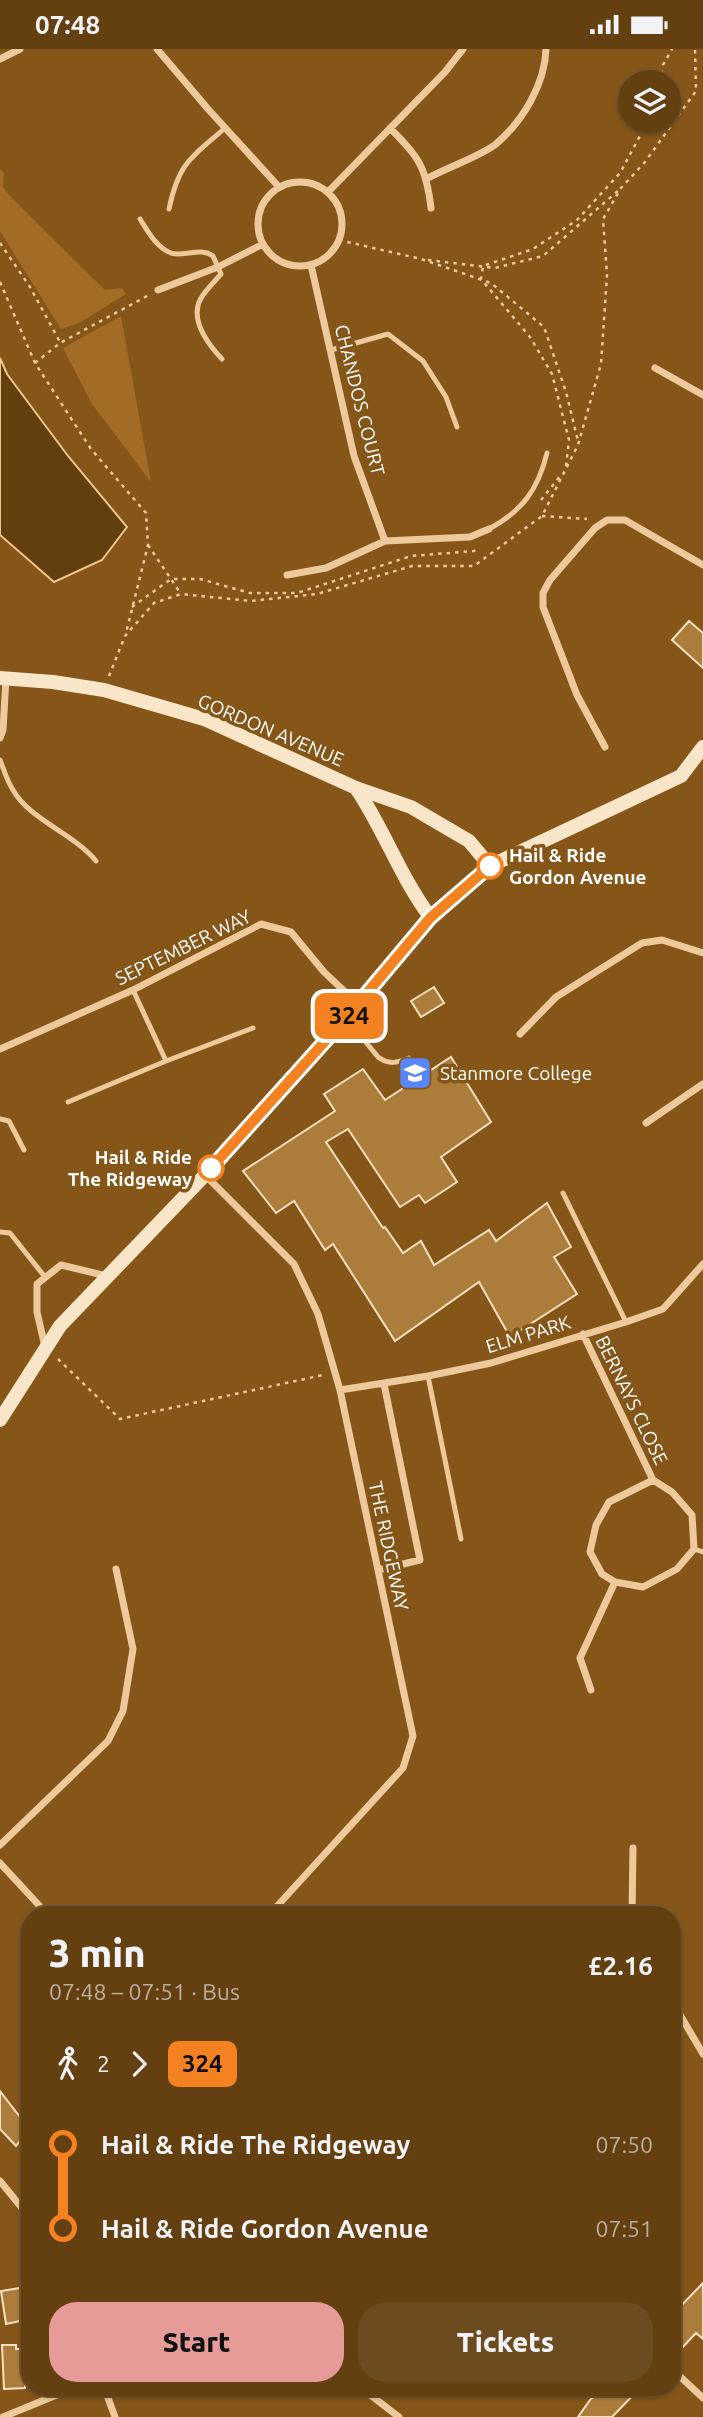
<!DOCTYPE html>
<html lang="en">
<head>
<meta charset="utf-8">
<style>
	body { margin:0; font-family:Ubuntu,sans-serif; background:#6c4b1f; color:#f1f3f6; height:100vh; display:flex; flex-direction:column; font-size:26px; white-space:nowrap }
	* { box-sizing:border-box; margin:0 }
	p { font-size:23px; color:#bbaf9f }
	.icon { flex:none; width:38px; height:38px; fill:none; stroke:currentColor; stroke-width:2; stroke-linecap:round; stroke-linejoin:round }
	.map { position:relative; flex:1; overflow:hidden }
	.panel { position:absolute; left:21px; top:1857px; width:660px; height:490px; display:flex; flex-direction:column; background:#644011; border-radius:28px; box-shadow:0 2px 5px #0004,0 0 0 2px #785931 }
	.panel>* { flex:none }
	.badge { padding:0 14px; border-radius:10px; font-size:24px; line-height:46px }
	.buttons { position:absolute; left:618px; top:21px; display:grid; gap:14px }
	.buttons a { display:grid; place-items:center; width:63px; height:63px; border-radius:50%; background:#644011; box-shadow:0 2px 5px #0004,0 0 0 2px #785931; font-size:35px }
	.map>.badge { position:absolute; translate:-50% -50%; box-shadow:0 0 0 4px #fff }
	.legs { display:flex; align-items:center; gap:10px; height:77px; padding:0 28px; font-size:23px }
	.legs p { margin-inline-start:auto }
	.overview { display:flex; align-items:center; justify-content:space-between; height:119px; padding:0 28px }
	h1 { font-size:38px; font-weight:800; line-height:52px }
	.button { display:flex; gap:14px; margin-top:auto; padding:14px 28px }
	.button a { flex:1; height:80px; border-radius:28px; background:#e69b98; color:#111; font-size:28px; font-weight:800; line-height:80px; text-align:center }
	.button a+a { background:#6c4b1f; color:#f1f3f6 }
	ul { padding:0 28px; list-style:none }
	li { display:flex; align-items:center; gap:24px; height:84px; font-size:26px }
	li i { display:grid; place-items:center; width:10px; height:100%; margin:0 9px; background:currentColor }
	li i::after { content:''; width:18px; height:18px; margin:-9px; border:5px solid; border-radius:50%; background:#644011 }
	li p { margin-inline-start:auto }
	li:first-child i { background:linear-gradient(#0000 50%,currentColor 0) }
	li:last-child i { background:linear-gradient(currentColor 50%,#0000 0) }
	.status { display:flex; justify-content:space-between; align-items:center; height:49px; padding:0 35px; background:#644011; direction:ltr }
	.status svg { height:19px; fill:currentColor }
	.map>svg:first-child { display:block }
</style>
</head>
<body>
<div class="status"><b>07:48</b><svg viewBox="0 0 49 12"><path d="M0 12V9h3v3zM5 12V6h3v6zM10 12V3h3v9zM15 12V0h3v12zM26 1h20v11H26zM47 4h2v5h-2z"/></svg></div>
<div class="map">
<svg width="703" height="2368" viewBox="0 0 703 2368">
	<rect width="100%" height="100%" fill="#855617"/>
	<path fill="#a26c26" d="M0,120l4,4 -1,14 7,9 95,94 17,-2 4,6 -47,29 -18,6 -61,-98z
		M121,267l30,166 -59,-78 -29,-56z"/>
	<path fill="#623f0f" stroke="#f0c48e" stroke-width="2" d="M0,309l7,16 61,82 59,71 -25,33 -48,22 -54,-47z"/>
	<path fill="#ac7c3b" stroke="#fae1c1" stroke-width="2" d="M689,572l14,12v35l-31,-28z
		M434,938l10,16 -23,14 -10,-16z
		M451,1008l40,65 -50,35 16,25 -32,21 -6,-8 -19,12 -52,-78 -22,13 57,86 2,-1 18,26 18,-12 13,24 55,-35 7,11 51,-38 24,44 -17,10 23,37 -67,43 -31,-55 -84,59 -62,-97 -8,6 -31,-49 -18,12 -33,-42 92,-60 -11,-17 39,-25 22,31z
		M0,2042l20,26 3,-3 7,8v29l-10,-10 -4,5 -16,-17z
		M703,2234v56l-7,-6 -16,17 -8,-8v-20l5,-6 -3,-3z
		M20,2239l2,11 3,-1 3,16 -8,1v6l-14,3 -5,-33z
		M2,2296h14v4h9v7h5v16h-5v16l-21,1z
		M604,2338h37l-29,30h-34l12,-17z"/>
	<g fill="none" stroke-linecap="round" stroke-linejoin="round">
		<path stroke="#edc99c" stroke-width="2.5" stroke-dasharray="3.5 5" stroke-linecap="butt" d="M660,33l3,-17 9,-16
			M339,191l82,19 70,24 53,44 22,65 12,49
			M0,194l30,44 30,55
			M428,211l67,8 48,-12 76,-66
			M0,233l35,81 56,86 55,64 2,32 -22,88
			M35,314l25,-20 89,-48
			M566,417l3,-26 -17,-66 -22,-37 -49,-58 2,-13 50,-17 44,-29 43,-47 28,-52
			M541,451l20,-25
			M542,467l45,3
			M148,496l33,49
			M132,558l39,-28h29l50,14h47l114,-37 63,-5 4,-3
			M109,627l16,-40 29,-33 27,-9 70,7 66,-7 95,-28h62l68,-50 36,-71 23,-81 6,-89 -4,-56 18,-31 24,-26 51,-71 -1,-42
			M58,1310l62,60 203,-44"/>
		<path stroke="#edc99c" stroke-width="5" d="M169,160c10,-47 22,-51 56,-81
			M140,170c7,11 14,24 25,31 15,11 33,-5 48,6l8,18c-6,7 -13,14 -18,21 -16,22 4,48 19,64
			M331,301l57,-16 35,27 23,36 11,30
			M489,480c33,-18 49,-39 58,-76
			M0,711c4,10 7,21 13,30 16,29 61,44 83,71
			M346,969l32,39c11,8 19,6 31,1
			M166,1012l87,-33
			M68,1053l98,-41 -33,-71
			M0,1070l9,2 15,29
			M563,1144l63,129
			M0,1183l10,1 35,44
			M428,1327l33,163
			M694,1500l9,3"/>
		<path stroke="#edc99c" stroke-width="7" d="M157,0l51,60 71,78
			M0,10l20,-10
			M390,79c29,30 36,38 41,80
			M428,129c18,-10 53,-22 68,-34 27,-23 49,-60 50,-95
			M258 175a42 42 0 1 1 84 0a42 42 0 1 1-84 0Z
			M328,143l117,-120 18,-23
			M311,216l43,191 31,85 85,-4 19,-8
			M158,241l60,-23 45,-23
			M655,319l48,27
			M287,526l39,-7 59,-27
			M0,689l3,-8 3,-52
			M605,698l-28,-52 -34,-88v-14l7,-13 45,-52 12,-8h18l78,45
			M520,985l36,-37 86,-54 20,-3 41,13
			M0,1000l133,-59 128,-66 30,8 33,40 34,32
			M646,1074l57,-39
			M205,1126l89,89 24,50 22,76 73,346 -10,32 -134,147
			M583,1285l70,146
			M45,1298l-8,-35v-28l24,-19 46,11
			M340,1341l88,-14 63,-13 135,-41 37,-13 40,-45
			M653,1431l19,12 20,23 2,34 -17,20 -34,18 -28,-5 -13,-8 -12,-22 6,-27 13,-23z
			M378,1521l42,-10 -36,-176
			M591,1641l-11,-32 35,-76
			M0,1796l108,-104 15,-30 10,-62 -17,-80
			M0,1814l48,52
			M632,1866l1,-67
			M672,1952l31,53
			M0,2132l30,37
			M672,2320l31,29
			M104,2338l11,30
			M360,2338l39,30
			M3,2368l73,-30"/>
		<path stroke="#f9e5c8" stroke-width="14" d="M0,629l53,4 51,8 100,29 152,69 55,19 58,34 21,25
			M356,739c28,41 44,89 75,130
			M0,1371l60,-94 145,-151 141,-157 85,-100 59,-52 191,-90 22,-29"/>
	</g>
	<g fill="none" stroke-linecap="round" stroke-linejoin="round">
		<defs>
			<path id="line-1" d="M211,1119l135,-150 84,-100 60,-52"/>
		</defs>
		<use href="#line-1" stroke="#fff" stroke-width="16"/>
		<use href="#line-1" stroke="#f58220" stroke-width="10"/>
	</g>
	<defs>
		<symbol id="university-square" viewBox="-11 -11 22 22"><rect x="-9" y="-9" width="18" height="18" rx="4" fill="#5886ff" stroke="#855617"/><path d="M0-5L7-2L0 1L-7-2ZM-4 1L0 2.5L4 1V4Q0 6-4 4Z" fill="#fff"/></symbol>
	</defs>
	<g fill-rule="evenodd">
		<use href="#university-square" x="396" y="1005" width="38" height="38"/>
	</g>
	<g fill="#fff" stroke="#f58220" stroke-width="3.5">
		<circle cx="490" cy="817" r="12"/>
		<circle cx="211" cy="1119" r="12"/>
	</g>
	<g text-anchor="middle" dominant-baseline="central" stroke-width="7" stroke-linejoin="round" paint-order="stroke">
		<g font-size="19" fill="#fff" stroke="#855617">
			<text transform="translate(360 351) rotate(76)">CHANDOS COURT</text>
			<text transform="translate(271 681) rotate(23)">GORDON AVENUE</text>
			<text transform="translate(183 898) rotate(-26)">SEPTEMBER WAY</text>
			<text transform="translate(528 1285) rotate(-17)">ELM PARK</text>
			<text transform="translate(632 1351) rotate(64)">BERNAYS CLOSE</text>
			<text transform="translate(389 1497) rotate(78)">THE RIDGEWAY</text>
		</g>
		<g font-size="19" font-weight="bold" fill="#fff" stroke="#855617" text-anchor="start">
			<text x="509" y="806">Hail &amp; Ride<tspan x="509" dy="22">Gordon Avenue</tspan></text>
			<text x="192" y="1108" text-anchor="end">Hail &amp; Ride<tspan x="192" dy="22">The Ridgeway</tspan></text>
		</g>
		<g font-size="19" fill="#fff" stroke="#855617" text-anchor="start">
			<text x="440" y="1024">Stanmore College</text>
		</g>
	</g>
</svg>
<div class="buttons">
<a><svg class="icon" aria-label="layers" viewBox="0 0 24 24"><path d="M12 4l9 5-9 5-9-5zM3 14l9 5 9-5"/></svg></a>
</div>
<b class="badge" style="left:349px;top:967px;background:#f58220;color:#111">324</b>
<section class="panel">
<div class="overview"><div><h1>3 min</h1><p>07:48 – 07:51 · Bus</p></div><b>£2.16</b></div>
<div class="legs"><svg class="icon" aria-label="walk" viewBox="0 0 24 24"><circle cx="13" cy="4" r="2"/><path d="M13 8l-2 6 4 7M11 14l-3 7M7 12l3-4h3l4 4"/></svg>2<svg class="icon" aria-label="forward" viewBox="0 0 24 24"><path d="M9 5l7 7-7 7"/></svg><b class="badge" style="background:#f58220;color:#111">324</b></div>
<ul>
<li><i style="color:#f58220"></i><b>Hail &amp; Ride The Ridgeway</b><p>07:50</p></li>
<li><i style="color:#f58220"></i><b>Hail &amp; Ride Gordon Avenue</b><p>07:51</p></li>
</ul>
<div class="button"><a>Start</a><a>Tickets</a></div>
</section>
</div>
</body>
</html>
